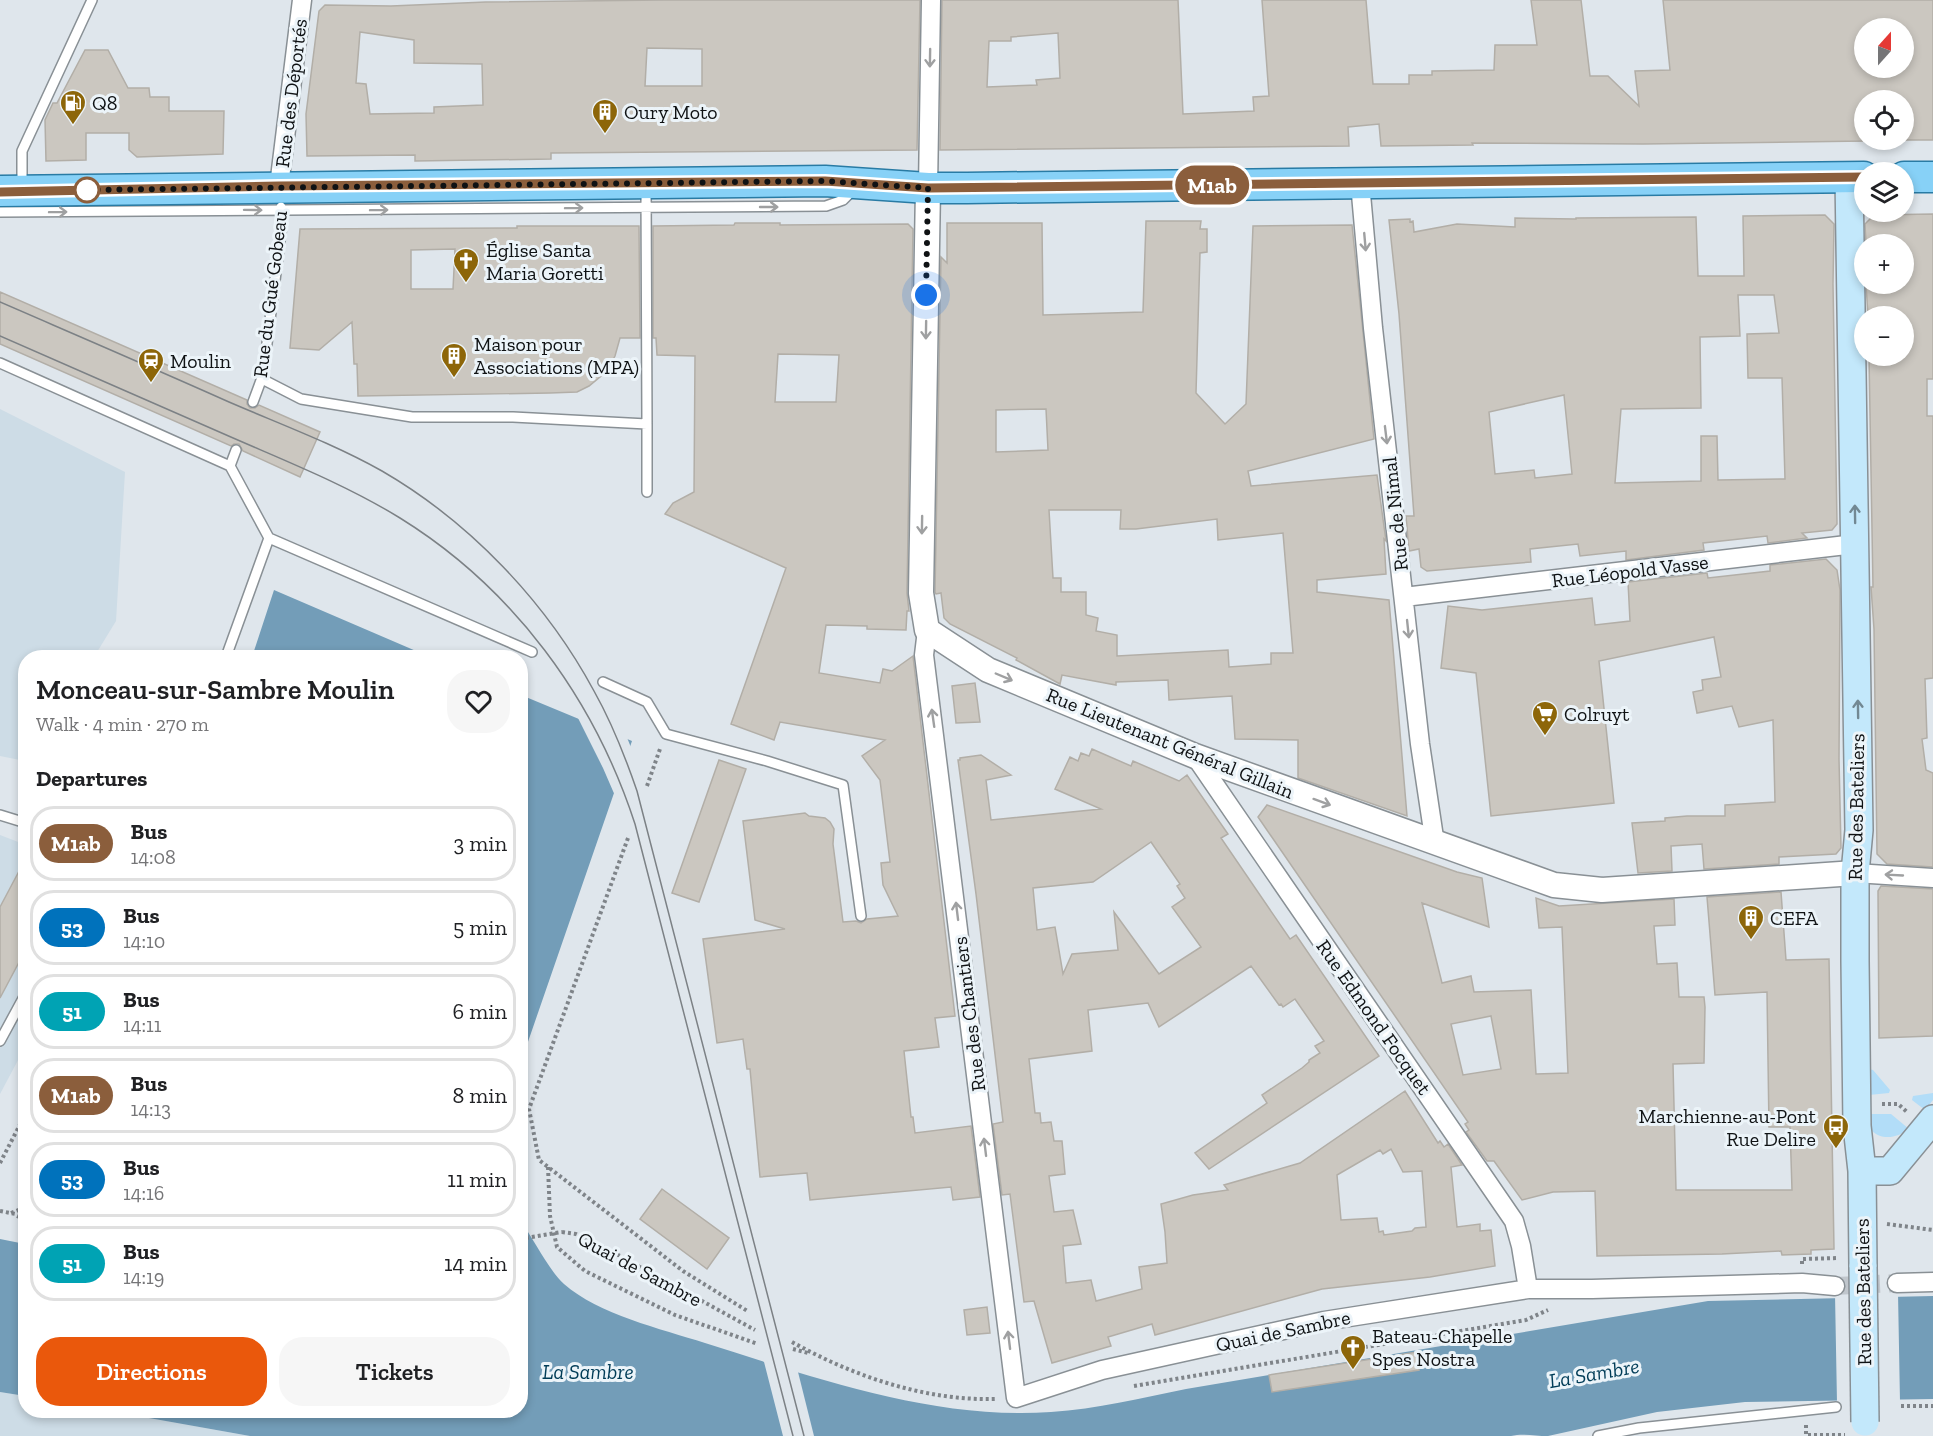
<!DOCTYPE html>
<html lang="en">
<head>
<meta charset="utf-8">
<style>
	body { margin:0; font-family:"Zilla Slab",serif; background:#f6f6f6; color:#202124; height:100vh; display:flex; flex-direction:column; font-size:22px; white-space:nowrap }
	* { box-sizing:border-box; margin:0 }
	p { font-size:20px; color:#757577 }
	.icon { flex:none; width:33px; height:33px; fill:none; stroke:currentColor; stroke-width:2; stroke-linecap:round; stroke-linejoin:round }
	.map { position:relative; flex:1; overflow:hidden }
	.side { position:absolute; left:18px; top:650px; width:510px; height:768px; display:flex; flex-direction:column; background:#fff; border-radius:24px; box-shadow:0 3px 9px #0003 }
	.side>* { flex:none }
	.badge { padding:0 12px; border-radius:20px; font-size:21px; line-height:39px }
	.needle { width:39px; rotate:21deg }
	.controls { position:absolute; left:1854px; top:18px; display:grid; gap:12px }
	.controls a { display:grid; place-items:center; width:60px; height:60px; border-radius:50%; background:#fff; box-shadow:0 3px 9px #0003; font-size:30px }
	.you { position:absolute; width:30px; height:30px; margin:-15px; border:4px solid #fff; border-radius:50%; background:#1a73e8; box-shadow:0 0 0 9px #1a73e833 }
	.map>.badge { position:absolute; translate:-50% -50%; box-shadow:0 0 0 3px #fff }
	h2 { padding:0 18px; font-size:22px; line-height:54px }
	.round { display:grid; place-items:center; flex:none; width:63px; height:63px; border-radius:24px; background:#f6f6f6 }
	.headline { display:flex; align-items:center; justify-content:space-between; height:102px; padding:0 18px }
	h1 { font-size:28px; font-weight:600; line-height:45px }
	.cta { display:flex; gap:12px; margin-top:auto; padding:12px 18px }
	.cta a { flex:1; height:69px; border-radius:24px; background:#ea580c; color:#fff; font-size:24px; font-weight:600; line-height:69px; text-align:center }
	.cta a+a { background:#f6f6f6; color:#202124 }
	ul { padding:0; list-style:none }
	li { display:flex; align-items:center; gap:18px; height:75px; margin:0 12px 9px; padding:0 6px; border:3px solid #e0e0e0; border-radius:24px }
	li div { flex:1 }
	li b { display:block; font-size:22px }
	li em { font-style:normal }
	li .badge { min-width:66px; font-weight:700; text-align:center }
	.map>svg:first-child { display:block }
</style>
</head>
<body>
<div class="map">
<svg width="1933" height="1436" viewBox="0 0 1933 1436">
	<rect width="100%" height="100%" fill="#dfe6ec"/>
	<path fill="#cddce6" d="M0,409l125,63 -9,149 -22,36h-68l-1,104 -25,-5z
		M0,835l26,10 -1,202 -25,47z
		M0,1392l25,4 1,14h78l146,26h-250z"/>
	<path fill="#b2ddf8" d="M1869,1069l4,1 17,20 -1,3 -20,2z
		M1933,1093v7l-8,10 -13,-10 1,-4z
		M1869,1114h22l18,15c-12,9 -27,12 -38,1z"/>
	<path fill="#739db8" d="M274,590l156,67h-178z
		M521,695l111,46 -111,321z
		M521,1216l2,8c10,15 28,49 41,60 34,30 97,45 141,59 111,35 228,77 346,69 46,-3 90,-14 135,-23l522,-88 225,-5v103l-188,3 -88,10 -109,24c-13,0 -25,-3 -37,0h-1261l-146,-26h416z
		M0,1239l25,5v152l-25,-4z"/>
	<path fill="#dfe6ec" d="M576,714l50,21 6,15 -16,48 -13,-30z
		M1898,1293l2,109 -63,1 -2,-109z
		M763,1358l34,10 17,68h-31z"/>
	<path fill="#cbc7c0" stroke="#b2aea7" stroke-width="1.5" fill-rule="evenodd" d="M664,0h256l-3,150 -366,3v6l-136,2v-6l-108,1 -1,-42 13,-103 6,-6 66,1 95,-4zM360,32l54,8v23l68,1 1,41 -49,2v6l-64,1 -4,-30 -10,-1zM647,48l55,1v37h-57z
		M942,0h236l5,114 71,-3 -1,-14 16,-1 -7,-96h104l7,84h36v-9h23v-4l62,-1 1,-25h42l-6,-45h50l9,76h18l31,30 -4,-35 35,-1 -7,-70h270v140h-29v-40h-40v41l-221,3 -171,-1 1,2 -92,1 -2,-22 -31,3 1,19 -409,4zM1864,28h40v40h-40zM1058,33l2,45 -24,2 1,5 -50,2 2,-46h22v-4z
		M85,50h23l20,38h21l1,9h19v14h55l-1,43 -86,3 -8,-7v-17h-43v27l-40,1 -1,-41 8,-17h4z
		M1933,214v165h-6v37h6v262l-8,1 2,59 -5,1 4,31 7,3v94l-46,-3 -10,-10 -3,-225 -3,-42h2l-4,-231h35v-40h-36l-2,-32h38v-40h-38l-1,-20 9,-9z
		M1825,215l9,9 -1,60 4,240 -5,6 -30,3 5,5 -39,5 -1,-7 -64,7 1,7 -78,10v-9l-46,5 -2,-12 -48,5 1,13 -104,9 -6,-4 -2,-18 -10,2 -3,-35h8l-15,-202 -10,-94 21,-1v3l3,-1 1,11 43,-8 58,3v-9l61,1v-1l120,-1 2,59h46l-1,-60zM1738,295h36l5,38 -32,1 1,44h34l3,101 -67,1 -1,-44h-16v45l-86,2 6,-74 80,-1 -1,-71 40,-1zM1564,395l8,79 -37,4 -1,-8 -39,4 -6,-62z
		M1146,221h55l-1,8h7v23l-7,1 -4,140 29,31 21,-20 7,-178 99,-1 22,214 -126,32 3,15 126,-11 9,66 -2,-2 2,35 -69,6v12l72,8 18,216 -109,-38v-38l-63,-1 -3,-43 -63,4 -1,-20 -52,2v3l-54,-10 -2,9 -44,-24 1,-2 -67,-34 -6,-6 -3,-25 -5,1 -1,-2 6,-335 6,6v-40h95l1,92 100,-3zM1046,409l2,41 -52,2v-42zM1049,510h72l-1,19h16l81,-10 1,21 65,-7 10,120h-22v11l-42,3 -1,-17 -111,6v-21l-21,-4 2,-13 -12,-3v-23h-25v-14h-8z
		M735,223h45v2l128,-1 5,5 -6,364 2,18h-2l-1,19 -39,-1v-3l-41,-1 -7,48 61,10 3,-14 9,2 21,-15 42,360 -20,2 4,29 -35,4 7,66h2l2,16 56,-7 9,71 -27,3 -2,-13 -141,13 -3,-27 -47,4 -10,-108h-3l-4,-30 -26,4 -14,-104 82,-10 -30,-9 -12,-99 62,-8 4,3 16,2 5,4 4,7 -1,15 10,78 13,-1 5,2 6,-4 31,-3 -15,-31 -2,-22 9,-1 -10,-82 -18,-24 23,-16 -105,-18 -6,18 -43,-16 55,-156 -121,-54 8,-11 21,-11 1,-136 -38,-1 -1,-17h-3v-112l81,-1zM778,354l61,1 -3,47h-61z
		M517,226h122l1,112h-20l-5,18 -9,16 -17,14 -12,6 -27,1 -192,3 -1,-32h-3l-2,-42 -33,28 -29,-2 10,-119 217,-1zM455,249l-2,40h-42v-39z
		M0,292l247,108v4l3,4h5l4,-3 61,27 -20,45 -57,-26 -4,-7h-5l-3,2 -231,-102z
		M1826,559l11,11 3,20 -1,169 2,89 -5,6 -57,3v7l-75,5 -2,-25 -31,2 1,25 -34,2 -6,-50 33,-2v-3l22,-2h38v-11l50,-3 -2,-82 -34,7 -7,-21 -35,7 -4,-21 10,-2 -1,-10 19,-3 -7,-40 -115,24 15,142 -123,13 -15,-143 -35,-5 7,-62 34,4 110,-12 3,27 35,-4 -2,-39 79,-9 1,5 62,-7v-6z
		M975,683l5,39 -24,1 -4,-37z
		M1092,749l39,17 2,-5 46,20 8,-6 41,59 -7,4 69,101 6,-4 83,121 -170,113 -14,-16 72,-50 -5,-8 40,-27 7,-6v-2l11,-7 -5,-7 9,-5 -29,-42 -12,8 -2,-3 -2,1 -28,-39 -92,61 -11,-24 -60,7 4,41 -63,8 6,54h5l1,10 10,-1 3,19h8l3,33 -16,2 5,36 19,-2 8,34 -18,2 3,37 25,-3 5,21 46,-12 -3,-22 28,-4 -2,-31 -4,-28 32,-9 35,-5 -4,-5 76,-22 105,-72 33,52 2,-2 4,6 4,-3 14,21 -11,2 6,60 23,-3v7l11,-1 4,36 -65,11 -108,12 -167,46 -3,-11 -44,13 3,9 -59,17 -18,-62 -10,1 -14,-108 -8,1 -9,-71 10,-2 -27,-228 -18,-134h2v-2l21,-3 30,20 -25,5 5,40 110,-11 -46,-20 15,-32 8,4 3,-8 8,3zM1151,842l29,42 -3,2 8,12 -13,9 29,40 -42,27 -45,-62 4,38 -46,4 -9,20 -8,-47 -18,3 -4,-42 60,-6zM1391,1149l12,23 19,-1 4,56 -11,1 -3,3 -28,4 -1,-4 -4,1 -2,-14 -36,2 -4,-45 43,-25 3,4z
		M719,760l27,9 -47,133 -27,-9z
		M1267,805l190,67 25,6 7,49 -67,-24 20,80 29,-7 3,16 57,-2 5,84 32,-1 -6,-146 -23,1 -3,-30 23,8 115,-7 1,26 -21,1 3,38 20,-1 2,34h25l1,10 -1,56 -31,1 3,126h116l-2,-63h-21l-2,-135 -52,3 -8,-98 74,-5 5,68 43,-1 5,290 -23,1v4l-29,1 -1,-4 -59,3 -125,2 -2,-65 -42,1 -31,8 -28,-39h-7l-21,-29 3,-2 -4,-6 3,-2 -210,-305zM1491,1016l10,53 -38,6 -12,-51z
		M26,858v91l-26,49v-91z
		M1881,886l52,3v147l-54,2 -1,-147z
		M662,1189l67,49 -22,31 -67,-50z
		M987,1307l3,26 -23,2 -3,-25z
		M1417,1352l2,18 -147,22 -3,-17z"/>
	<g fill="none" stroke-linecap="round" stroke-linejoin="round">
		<path stroke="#c0c6cc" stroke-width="18" stroke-dasharray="18 9" stroke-linecap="butt" d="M1835,1286l62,-3"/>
		<defs>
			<path id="service" d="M646,187l1,237
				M22,188v-37l70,-151
				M0,212l826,-6 17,-6 10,-10
				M0,363l230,103
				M262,379l39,20 111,18h101l134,7v68
				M253,402l10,-27 19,-150 -1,-18
				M269,538l263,114
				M226,657l43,-119 -39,-72 6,-16
				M603,682l44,20 19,32 101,27 76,24 18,131
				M0,815l26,8
				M0,1041l26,-48
				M1598,1436l41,-8 197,-21"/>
			<path id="minor" d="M1360,183l13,145 47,416 15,100
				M279,186l23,-186
				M928,188l3,-188
				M1404,597l451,-53
				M927,630l-3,25 92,743 86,-28 222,-49 204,-32h64l210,-6 33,3
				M1195,756l319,465 7,25 7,43
				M1855,873l78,5
				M1897,1283l36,-1"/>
			<path id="tertiary" d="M928,188l-7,405 6,37 61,40 207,86 359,129 48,5 253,-17"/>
			<path id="secondary" d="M1849,177l10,653 -4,43v88l2,165 5,45 1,96
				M1862,1171h28l43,-52"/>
			<path id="primary" d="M1904,177h29
				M0,191l825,-10 103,7h39l897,-11"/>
		</defs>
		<use href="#service" stroke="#899095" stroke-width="12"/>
		<use href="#minor" stroke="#899095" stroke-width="21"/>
		<use href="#tertiary" stroke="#899095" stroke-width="27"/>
		<use href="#secondary" stroke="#899095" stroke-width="30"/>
		<use href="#primary" stroke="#297ba4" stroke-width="33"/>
		<path stroke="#7f8489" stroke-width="4" stroke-dasharray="3 3" stroke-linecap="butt" d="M647,786l13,-37
			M628,838l-99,271 10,51 144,111 66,41
			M1882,1104h16l9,8
			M0,1163l26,-50
			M548,1167l2,49 7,31 28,24 90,44 83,29
			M0,1211l26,5
			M11,1213l15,-6
			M17,1216l9,4
			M1887,1224l46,6
			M562,1232l14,2 22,10 157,86
			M1802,1264v-5l36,-1
			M792,1342c61,34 133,59 204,57
			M793,1349l15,4
			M1134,1386l392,-66 22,-10
			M1901,1406h32
			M1806,1425v10h39"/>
		<use href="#service" stroke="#fff" stroke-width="9"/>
		<use href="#minor" stroke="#fff" stroke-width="18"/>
		<use href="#tertiary" stroke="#fff" stroke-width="24"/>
		<use href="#secondary" stroke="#c3e8fb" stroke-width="27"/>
		<use href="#primary" stroke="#87d1f7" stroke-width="30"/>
		<path stroke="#7c8185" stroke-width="1.5" d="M0,302c76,33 153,66 229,100 51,22 105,42 153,69 88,51 164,131 212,220 18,32 31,65 43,100l167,645
			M0,336c75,33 149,65 224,98 59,26 121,50 176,84 113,70 194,180 235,306l158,612"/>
		<defs>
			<path id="secondary-bridge" d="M1863,1267l2,155"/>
		</defs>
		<use href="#secondary-bridge" stroke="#899095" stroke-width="30" stroke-linecap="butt"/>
		<path stroke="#7f8489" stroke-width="4" stroke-dasharray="3 3" stroke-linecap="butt" d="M520,1239l42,-7"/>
		<use href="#secondary-bridge" stroke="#c3e8fb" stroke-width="27"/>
	</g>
	<defs><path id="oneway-shaft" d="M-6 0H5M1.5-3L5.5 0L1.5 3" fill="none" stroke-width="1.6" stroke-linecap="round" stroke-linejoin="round" transform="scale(1.5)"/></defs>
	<g stroke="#9fa0a1">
		<use href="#oneway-shaft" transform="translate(930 58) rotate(91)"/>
		<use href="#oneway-shaft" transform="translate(769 207)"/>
		<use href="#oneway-shaft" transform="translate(574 208) rotate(-1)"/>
		<use href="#oneway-shaft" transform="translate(253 210) rotate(1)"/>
		<use href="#oneway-shaft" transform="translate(379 210) rotate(-1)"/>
		<use href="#oneway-shaft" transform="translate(58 212) rotate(-1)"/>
		<use href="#oneway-shaft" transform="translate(1365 242) rotate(85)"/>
		<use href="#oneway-shaft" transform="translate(926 330) rotate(91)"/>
		<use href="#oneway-shaft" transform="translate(1386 435) rotate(83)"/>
		<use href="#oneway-shaft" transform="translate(922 525) rotate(91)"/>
		<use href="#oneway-shaft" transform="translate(1408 629) rotate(84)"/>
		<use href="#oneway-shaft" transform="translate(1004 677) rotate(23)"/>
		<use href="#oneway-shaft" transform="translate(933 718) rotate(-98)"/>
		<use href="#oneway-shaft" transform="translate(1322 802) rotate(20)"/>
		<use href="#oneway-shaft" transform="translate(1894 875) rotate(-177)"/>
		<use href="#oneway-shaft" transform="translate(957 911) rotate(-97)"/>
		<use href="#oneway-shaft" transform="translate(985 1147) rotate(-97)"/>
		<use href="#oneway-shaft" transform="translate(1009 1340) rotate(-97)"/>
	</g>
	<g stroke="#728893">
		<use href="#oneway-shaft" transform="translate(1855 514) rotate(-91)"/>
		<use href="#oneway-shaft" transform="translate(1858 709) rotate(-91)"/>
	</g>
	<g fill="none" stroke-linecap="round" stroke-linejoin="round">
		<defs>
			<path id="line" d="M0,192l279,-6 546,-5 103,7 936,-11"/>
		</defs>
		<use href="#line" stroke="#fff" stroke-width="14"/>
		<use href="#line" stroke="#8b5e3c" stroke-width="9"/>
		<path stroke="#0f1214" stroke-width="6" stroke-dasharray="0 10.8" d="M87,190l738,-9 103,7 -2,107"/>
	</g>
	<defs>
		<symbol id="fuel-pin" viewBox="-11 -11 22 30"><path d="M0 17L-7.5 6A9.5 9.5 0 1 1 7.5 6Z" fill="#8d6609" stroke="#ecf4f9"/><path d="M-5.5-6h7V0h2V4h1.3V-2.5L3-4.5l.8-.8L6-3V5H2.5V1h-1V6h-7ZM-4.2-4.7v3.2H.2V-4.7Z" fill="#fff"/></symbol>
		<symbol id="building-pin" viewBox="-11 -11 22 30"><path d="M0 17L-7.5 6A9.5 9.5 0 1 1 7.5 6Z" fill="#8d6609" stroke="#ecf4f9"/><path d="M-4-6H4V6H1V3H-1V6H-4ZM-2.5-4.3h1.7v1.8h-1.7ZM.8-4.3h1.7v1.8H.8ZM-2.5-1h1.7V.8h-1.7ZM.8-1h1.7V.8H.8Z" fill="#fff"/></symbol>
		<symbol id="church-pin" viewBox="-11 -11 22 30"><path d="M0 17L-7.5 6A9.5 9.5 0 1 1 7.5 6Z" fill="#8d6609" stroke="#ecf4f9"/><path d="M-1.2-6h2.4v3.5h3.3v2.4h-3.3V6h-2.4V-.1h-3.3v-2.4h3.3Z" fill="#fff"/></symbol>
		<symbol id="station-pin" viewBox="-11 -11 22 30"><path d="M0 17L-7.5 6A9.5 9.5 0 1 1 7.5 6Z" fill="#8d6609" stroke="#ecf4f9"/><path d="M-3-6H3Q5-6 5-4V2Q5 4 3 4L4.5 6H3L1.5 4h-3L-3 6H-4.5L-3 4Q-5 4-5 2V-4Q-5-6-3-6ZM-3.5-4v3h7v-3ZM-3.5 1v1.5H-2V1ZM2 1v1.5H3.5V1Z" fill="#fff"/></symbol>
		<symbol id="supermarket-pin" viewBox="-11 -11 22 30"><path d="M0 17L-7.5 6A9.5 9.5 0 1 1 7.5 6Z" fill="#8d6609" stroke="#ecf4f9"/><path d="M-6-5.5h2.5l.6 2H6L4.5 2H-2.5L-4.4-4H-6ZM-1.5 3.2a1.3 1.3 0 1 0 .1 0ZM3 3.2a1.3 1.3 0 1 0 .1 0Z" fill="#fff"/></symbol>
		<symbol id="bus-pin" viewBox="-11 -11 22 30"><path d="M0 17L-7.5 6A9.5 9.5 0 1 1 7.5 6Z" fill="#8d6609" stroke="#ecf4f9"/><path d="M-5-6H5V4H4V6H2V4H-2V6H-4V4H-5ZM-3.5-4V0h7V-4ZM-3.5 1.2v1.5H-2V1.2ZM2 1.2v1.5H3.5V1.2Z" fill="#fff"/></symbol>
	</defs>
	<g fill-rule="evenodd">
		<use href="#fuel-pin" x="58" y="88" width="30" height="40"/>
		<use href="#building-pin" x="590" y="97" width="30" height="40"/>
		<use href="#church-pin" x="451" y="246" width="30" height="40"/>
		<use href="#building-pin" x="439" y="341" width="30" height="40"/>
		<use href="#station-pin" x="136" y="346" width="30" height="40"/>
		<use href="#supermarket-pin" x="1530" y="699" width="30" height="40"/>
		<use href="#building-pin" x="1736" y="903" width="30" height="40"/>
		<use href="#bus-pin" x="1821" y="1112" width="30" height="40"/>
		<use href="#church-pin" x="1338" y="1333" width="30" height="40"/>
	</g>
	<circle fill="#fff" stroke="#8b5e3c" stroke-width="3" cx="87" cy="190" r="12"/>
	<g text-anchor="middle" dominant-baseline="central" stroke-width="6" stroke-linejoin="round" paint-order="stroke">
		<g font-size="20" fill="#0f1214" stroke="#ecf4f9">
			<text transform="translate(291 93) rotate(-83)">Rue des Déportés</text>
			<text transform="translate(270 294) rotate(-83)">Rue du Gué Gobeau</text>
			<text transform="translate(1395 514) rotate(-96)">Rue de Nimal</text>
			<text transform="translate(1630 571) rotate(-7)">Rue Léopold Vasse</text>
			<text transform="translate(1170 743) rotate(22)">Rue Lieutenant Général Gillain</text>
			<text transform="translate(1856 807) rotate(-89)">Rue des Bateliers</text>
			<text transform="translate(969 1014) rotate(-97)">Rue des Chantiers</text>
			<text transform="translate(1374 1017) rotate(55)">Rue Edmond Focquet</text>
			<text transform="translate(640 1269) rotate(28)">Quai de Sambre</text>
			<text transform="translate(1863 1292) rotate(-91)">Rue des Bateliers</text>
			<text transform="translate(1283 1331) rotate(-12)">Quai de Sambre</text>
		</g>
		<g font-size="20" fill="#0f1214" stroke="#ecf4f9" text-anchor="start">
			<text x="92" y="103">Q8</text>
			<text x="624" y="112">Oury Moto</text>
			<text x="486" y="250">Église Santa<tspan x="486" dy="23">Maria Goretti</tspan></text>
			<text x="474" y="344">Maison pour<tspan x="474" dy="23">Associations (MPA)</tspan></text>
			<text x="170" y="361">Moulin</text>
			<text x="1564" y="714">Colruyt</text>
			<text x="1770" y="918">CEFA</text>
			<text x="1816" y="1116" text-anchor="end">Marchienne-au-Pont<tspan x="1816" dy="23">Rue Delire</tspan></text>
			<text x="1372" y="1336">Bateau-Chapelle<tspan x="1372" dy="23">Spes Nostra</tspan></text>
		</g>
		<g font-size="21" font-style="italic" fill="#003c57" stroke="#ecf4f9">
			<text x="588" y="1371">La Sambre</text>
			<text transform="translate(1594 1373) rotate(-10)">La Sambre</text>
		</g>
	</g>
</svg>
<div class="controls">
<a><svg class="needle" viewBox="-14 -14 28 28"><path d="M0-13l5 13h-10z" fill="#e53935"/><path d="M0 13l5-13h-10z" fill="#757577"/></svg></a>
<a><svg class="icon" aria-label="locate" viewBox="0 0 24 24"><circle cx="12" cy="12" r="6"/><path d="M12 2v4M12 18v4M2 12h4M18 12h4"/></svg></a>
<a><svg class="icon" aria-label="layers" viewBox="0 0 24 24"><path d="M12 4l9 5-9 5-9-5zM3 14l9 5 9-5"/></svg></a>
<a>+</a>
<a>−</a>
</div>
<div class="you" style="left:926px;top:295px"></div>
<b class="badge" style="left:1212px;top:185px;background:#8b5e3c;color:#fff">M1ab</b>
<section class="side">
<div class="headline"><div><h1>Monceau-sur-Sambre Moulin</h1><p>Walk · 4 min · 270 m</p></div><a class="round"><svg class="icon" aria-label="heart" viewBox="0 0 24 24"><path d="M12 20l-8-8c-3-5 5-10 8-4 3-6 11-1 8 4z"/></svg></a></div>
<h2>Departures</h2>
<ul>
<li><span class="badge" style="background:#8b5e3c;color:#fff">M1ab</span><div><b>Bus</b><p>14:08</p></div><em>3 min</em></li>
<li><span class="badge" style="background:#0072bc;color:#fff">53</span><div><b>Bus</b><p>14:10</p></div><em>5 min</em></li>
<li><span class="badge" style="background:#00a3b4;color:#fff">51</span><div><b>Bus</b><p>14:11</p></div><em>6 min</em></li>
<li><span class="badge" style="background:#8b5e3c;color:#fff">M1ab</span><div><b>Bus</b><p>14:13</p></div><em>8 min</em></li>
<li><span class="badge" style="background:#0072bc;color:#fff">53</span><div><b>Bus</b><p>14:16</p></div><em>11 min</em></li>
<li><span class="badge" style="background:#00a3b4;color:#fff">51</span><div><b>Bus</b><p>14:19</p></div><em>14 min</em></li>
</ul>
<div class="cta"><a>Directions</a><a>Tickets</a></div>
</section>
</div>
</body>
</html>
